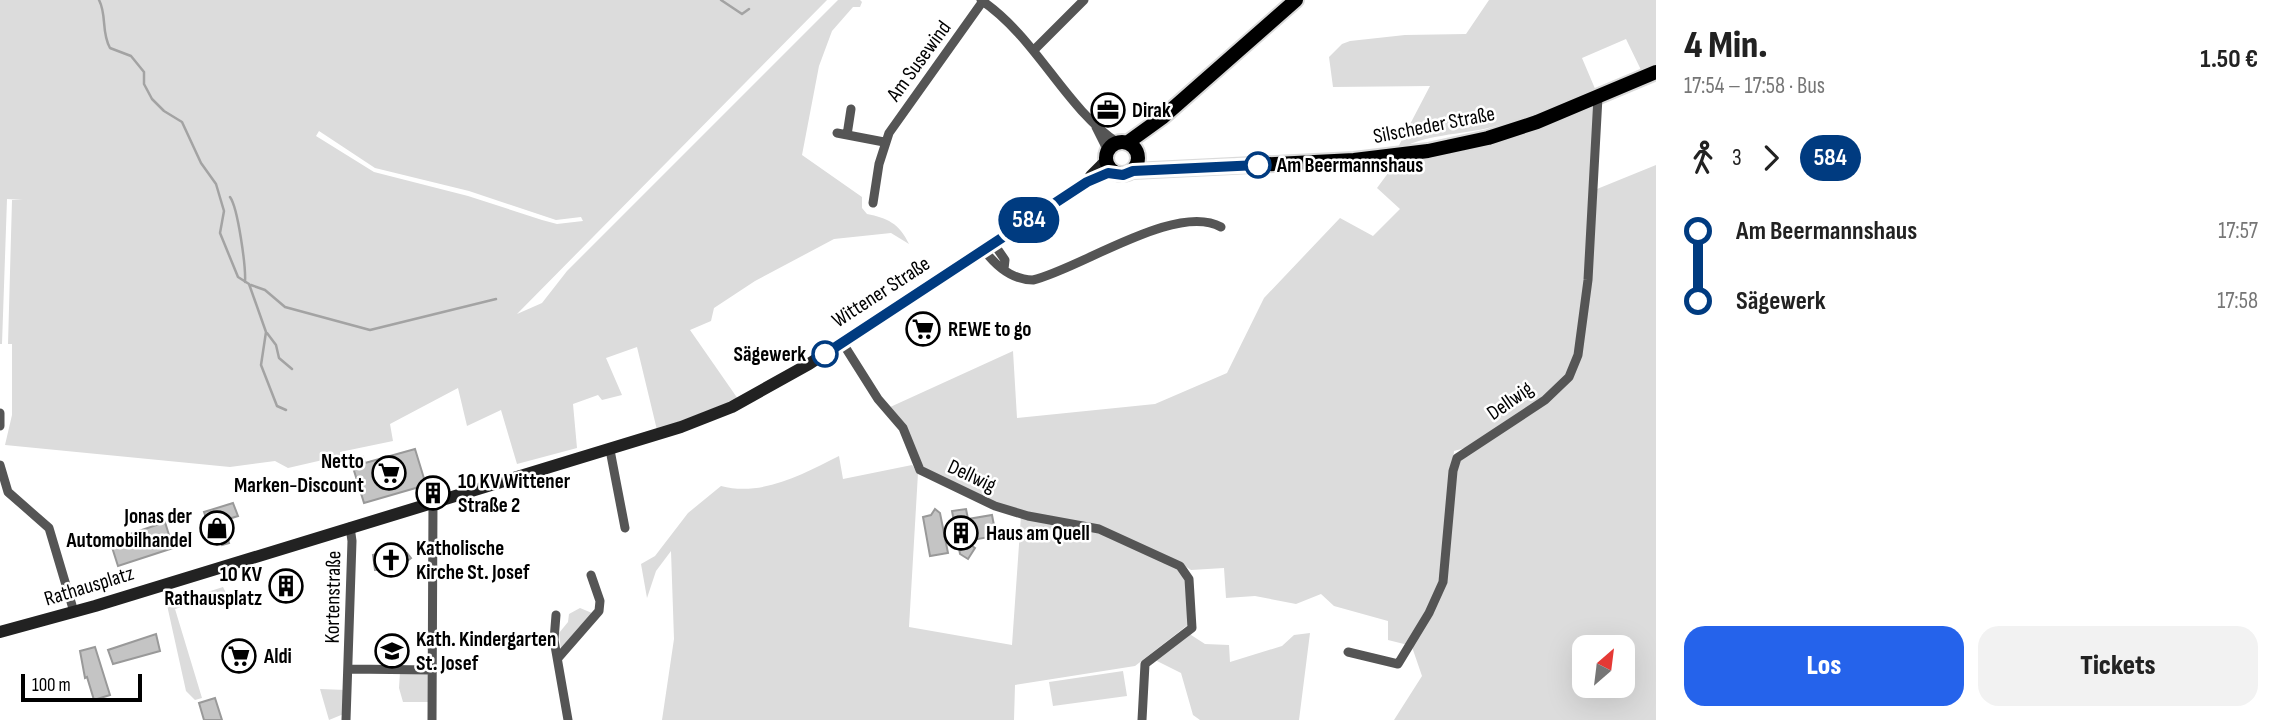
<!DOCTYPE html>
<html lang="de">
<head>
<meta charset="utf-8">
<style>
	body { margin:0; font-family:"Sofia Sans Condensed",sans-serif; background:#f2f2f2; color:#222; height:100vh; display:flex; flex-direction:column; font-size:26px; white-space:nowrap }
	* { box-sizing:border-box; margin:0 }
	p { font-size:23px; color:#767676 }
	.icon { flex:none; width:38px; height:38px; fill:none; stroke:currentColor; stroke-width:2; stroke-linecap:round; stroke-linejoin:round }
	.map { position:relative; flex:1; overflow:hidden }
	.side { display:flex; flex-direction:column; background:#fff; width:630px }
	.side>* { flex:none }
	.badge { padding:0 14px; border-radius:23px; font-size:24px; line-height:46px }
	.needle { width:46px; rotate:28deg }
	.tools { position:absolute; left:1572px; top:635px; display:grid; gap:14px }
	.tools a { display:grid; place-items:center; width:63px; height:63px; border-radius:14px; background:#fff; box-shadow:0 7px 28px #0002; font-size:35px }
	.scale { position:absolute; left:21px; bottom:18px; width:121px; box-sizing:border-box; padding-left:7px; border:4px solid #000; border-top:0; font-size:19px; line-height:24px; white-space:nowrap; color:#000; -webkit-text-stroke:5px #fff; paint-order:stroke }
	.map>.badge { position:absolute; translate:-50% -50%; box-shadow:0 0 0 4px #fff }
	.legs { display:flex; align-items:center; gap:10px; height:77px; padding:0 28px; font-size:23px }
	.legs p { margin-inline-start:auto }
	.headline { display:flex; align-items:center; justify-content:space-between; height:119px; padding:0 28px }
	h1 { font-size:38px; font-weight:800; line-height:52px }
	.primary-button { display:flex; gap:14px; margin-top:auto; padding:14px 28px }
	.primary-button a { flex:1; height:80px; border-radius:21px; background:#2563eb; color:#fff; font-size:28px; font-weight:800; line-height:80px; text-align:center }
	.primary-button a+a { background:#f2f2f2; color:#222 }
	ul { padding:0 28px; list-style:none }
	li { display:flex; align-items:center; gap:24px; height:70px; font-size:26px }
	li i { display:grid; place-items:center; width:10px; height:100%; margin:0 9px; background:currentColor }
	li i::after { content:''; width:18px; height:18px; margin:-9px; border:5px solid; border-radius:50%; background:#fff }
	li p { margin-inline-start:auto }
	li:first-child i { background:linear-gradient(#0000 50%,currentColor 0) }
	li:last-child i { background:linear-gradient(currentColor 50%,#0000 0) }
	main { display:flex; flex:1; min-height:0 }
	.map>svg:first-child { display:block }
</style>
</head>
<body>
<main>
<div class="map">
<svg width="1656" height="720" viewBox="0 0 1656 720">
	<rect width="100%" height="100%" fill="#fff"/>
	<path fill="#dcdcdc" fill-rule="evenodd" d="M0,0h827l-310,314 25,-11 25,-32 271,-271h22l2,2 -2,5h-7l-21,24 -13,35 -17,89 60,42v11l5,6c20,4 32,9 42,30l-18,-11 -57,6 -79,42 -41,27 -3,13 -21,9 48,69 -81,31 -20,-83 -31,11 16,37 -20,5 -4,-5 -25,9 4,44 -60,16 -16,-54 -34,16 -9,-38 -68,36 3,17 -53,11v4l-52,12 -13,-7 -45,6 -225,-22 7,-30v-71h-4l4,-144h11l-16,-1 -5,145h-2zM319,131l56,37 94,23 87,29 25,-3 2,4 -26,3 -15,-4 -74,-24 -94,-24 -58,-36z
		M1489,0h167v65l-14,7 -16,-33 -44,19 14,33c-35,14 -69,27 -104,36 -31,8 -69,7 -96,24l34,-65 -97,1 -4,-30 13,-13 8,-3 55,-6 61,-1z
		M1593,106l4,5 -9,141 5,-2 4,-61 59,-24v555h-262l28,-44 -10,-29 25,-44 10,-25 8,-107 8,-17 17,-10 -26,7 -13,132 -33,62 -20,-5v-19l-54,-15 -13,-12 -25,10 -41,-8 -29,2 -2,-30 -33,2 -12,-8 -85,-37 -62,-11 -41,-12 -46,-22 -22,-13 -21,-42 -14,-17 125,-57 4,67 138,-14 72,-31 37,-75 76,-80 33,18 27,-27 -23,-21 20,-27 91,-16zM1584,648h38v38h-38z
		M839,456l4,23 69,-14 6,8 -9,154 103,18 9,-129 75,13 90,44 3,51 -54,42 -120,19 -1,35h-352l12,-81 -3,-88 -15,20 -9,27 -6,-34 14,-8 33,-43 33,-27c41,11 82,-12 118,-30z
		M223,587l3,6 -51,16 27,89 -7,2 -9,-9 -19,-86z
		M580,608l12,5 -31,37 -2,-17 9,-11 1,-8z
		M1188,633l17,11 24,1 1,17 52,-16 12,-11 16,-2 -11,87h-99l-7,-5 -12,-42 -26,-13z
		M1123,671l4,25 -74,10 -4,-24z
		M400,672l28,2 1,28h-26l-4,-14z
		M320,689l26,1v23l-17,7z"/>
	<g fill="none" stroke-linecap="round" stroke-linejoin="round">
		<path stroke="#a3a3a3" stroke-width="2.5" d="M99,0c8,15 2,32 11,48l21,8 13,16v12l8,15 12,12 18,11 19,41 15,21 8,27 -4,22 18,44 11,7 17,48 -5,33 16,41 9,4
			M721,0l21,14 7,-5
			M230,197c8,11 16,70 15,85
			M251,285l14,5 20,17 85,23 126,-31
			M267,333l9,12 3,13 13,11"/>
	</g>
	<path fill="#c4c4c4" stroke="#999" stroke-width="2" d="M415,449l11,36 -62,18 -13,-42 12,-4 2,6z
		M233,503l5,13 -16,5 7,22 -7,2 -3,-8 -6,2 -9,-27z
		M935,509l5,4 8,40 -18,3 -7,-39 8,-2z
		M966,509l2,10 24,-4 4,21 -31,5 10,7 -7,11 -8,-5 -8,-43z
		M165,522l8,26 -55,18 -8,-25z
		M391,548l4,3 5,-1 1,4 6,-1 4,5 -14,11 -22,1 -2,-15 15,-4z
		M156,634l4,17 -47,13 -5,-14z
		M95,647l15,48 -16,5 -7,-23 -2,1 -5,-27z
		M215,698l7,22h-18l-5,-17z"/>
	<g fill="none" stroke-linecap="round" stroke-linejoin="round">
		<defs>
			<path id="primary" d="M1106 158a16 16 0 1 1 32 0a16 16 0 1 1-32 0Z
				M1127,143l36,-26 133,-117
				M1133,171l221,-11 74,-9 60,-13 49,-16 119,-50"/>
		</defs>
		<use href="#primary" stroke="#dbdbdb" stroke-width="18"/>
		<path stroke="#555" stroke-width="9" d="M981,0c56,38 83,107 137,143
			M1034,50l50,-50
			M1096,127l12,24
			M837,133l47,9
			M847,135l4,-26
			M873,203l6,-39 10,-31 94,-132
			M994,244l11,16 -1,9
			M984,250c12,16 28,30 49,30 47,-11 143,-78 188,-53
			M842,342l36,57 25,29 17,42 75,36 33,10 71,13 81,37 9,13 3,49 -47,36 -3,56
			M0,413v13
			M610,450l15,78
			M0,465l8,27 41,36 25,84
			M556,615l-2,25 14,80
			M1348,652l50,12 31,-51 14,-31 10,-111 4,-13 88,-58 24,-23 9,-22 10,-75 10,-183
			M558,658l41,-47 1,-10 -9,-26
			M349,669l83,1
			M346,720l6,-179 -2,-14
			M432,720l1,-218"/>
		<path stroke="#222" stroke-width="12" d="M1091,176l15,-15
			M0,632l95,-26 586,-179 51,-20 77,-43 278,-182 26,-10"/>
		<use href="#primary" stroke="#000" stroke-width="14"/>
	</g>
	<g fill="none" stroke-linecap="round" stroke-linejoin="round">
		<defs>
			<path id="line-1" d="M825,354l262,-172 21,-9 15,2 10,-4 125,-6"/>
		</defs>
		<use href="#line-1" stroke="#fff" stroke-width="16"/>
		<use href="#line-1" stroke="#003b80" stroke-width="10"/>
	</g>
	<defs>
		<symbol id="office-ring" viewBox="-11 -11 22 22"><circle r="9.5" fill="#fff" stroke="#000" stroke-width="1.5"/><path d="M-6-3h4V-5.5h4V-3h4V5H-6ZM-1-4.5V-3h2v-1.5ZM-6 0V1H6V0Z" fill="#000"/></symbol>
		<symbol id="supermarket-ring" viewBox="-11 -11 22 22"><circle r="9.5" fill="#fff" stroke="#000" stroke-width="1.5"/><path d="M-6-5.5h2.5l.6 2H6L4.5 2H-2.5L-4.4-4H-6ZM-1.5 3.2a1.3 1.3 0 1 0 .1 0ZM3 3.2a1.3 1.3 0 1 0 .1 0Z" fill="#000"/></symbol>
		<symbol id="building-ring" viewBox="-11 -11 22 22"><circle r="9.5" fill="#fff" stroke="#000" stroke-width="1.5"/><path d="M-4-6H4V6H1V3H-1V6H-4ZM-2.5-4.3h1.7v1.8h-1.7ZM.8-4.3h1.7v1.8H.8ZM-2.5-1h1.7V.8h-1.7ZM.8-1h1.7V.8H.8Z" fill="#000"/></symbol>
		<symbol id="shop-ring" viewBox="-11 -11 22 22"><circle r="9.5" fill="#fff" stroke="#000" stroke-width="1.5"/><path d="M-5-2.5h2.3a2.7 3.5 0 0 1 5.4 0H5L5.5 6h-11ZM-1.5-2.5h3a1.5 2.3 0 0 0-3 0Z" fill="#000"/></symbol>
		<symbol id="church-ring" viewBox="-11 -11 22 22"><circle r="9.5" fill="#fff" stroke="#000" stroke-width="1.5"/><path d="M-1.2-6h2.4v3.5h3.3v2.4h-3.3V6h-2.4V-.1h-3.3v-2.4h3.3Z" fill="#000"/></symbol>
		<symbol id="school-ring" viewBox="-11 -11 22 22"><circle r="9.5" fill="#fff" stroke="#000" stroke-width="1.5"/><path d="M0-5L7-2L0 1L-7-2ZM-4 1L0 2.5L4 1V4Q0 6-4 4Z" fill="#000"/></symbol>
	</defs>
	<g fill-rule="evenodd">
		<use href="#office-ring" x="1089" y="91" width="38" height="38"/>
		<use href="#supermarket-ring" x="904" y="310" width="38" height="38"/>
		<use href="#supermarket-ring" x="370" y="454" width="38" height="38"/>
		<use href="#building-ring" x="414" y="474" width="38" height="38"/>
		<use href="#shop-ring" x="198" y="509" width="38" height="38"/>
		<use href="#building-ring" x="942" y="514" width="38" height="38"/>
		<use href="#church-ring" x="372" y="541" width="38" height="38"/>
		<use href="#building-ring" x="267" y="567" width="38" height="38"/>
		<use href="#school-ring" x="373" y="632" width="38" height="38"/>
		<use href="#supermarket-ring" x="220" y="637" width="38" height="38"/>
	</g>
	<g fill="#fff" stroke="#003b80" stroke-width="3.5">
		<circle cx="1258" cy="165" r="12"/>
		<circle cx="825" cy="354" r="12"/>
	</g>
	<g text-anchor="middle" dominant-baseline="central" stroke-width="5" stroke-linejoin="round" paint-order="stroke">
		<g font-size="21" fill="#000" stroke="#fff">
			<text transform="translate(919 61) rotate(-54)">Am Susewind</text>
			<text transform="translate(1434 125) rotate(-11)">Silscheder Straße</text>
			<text transform="translate(881 292) rotate(-33)">Wittener Straße</text>
			<text transform="translate(1510 401) rotate(-35)">Dellwig</text>
			<text transform="translate(972 476) rotate(25)">Dellwig</text>
			<text transform="translate(89 586) rotate(-17)">Rathausplatz</text>
			<text transform="translate(333 597) rotate(-89)">Kortenstraße</text>
		</g>
		<g font-size="21" font-weight="bold" fill="#000" stroke="#fff" text-anchor="start">
			<text x="1132" y="110">Dirak</text>
			<text x="948" y="329">REWE to go</text>
			<text x="364" y="461" text-anchor="end">Netto<tspan x="364" dy="24">Marken-Discount</tspan></text>
			<text x="458" y="481">10 KV Wittener<tspan x="458" dy="24">Straße 2</tspan></text>
			<text x="192" y="516" text-anchor="end">Jonas der<tspan x="192" dy="24">Automobilhandel</tspan></text>
			<text x="986" y="533">Haus am Quell</text>
			<text x="416" y="548">Katholische<tspan x="416" dy="24">Kirche St. Josef</tspan></text>
			<text x="262" y="574" text-anchor="end">10 KV<tspan x="262" dy="24">Rathausplatz</tspan></text>
			<text x="416" y="639">Kath. Kindergarten<tspan x="416" dy="24">St. Josef</tspan></text>
			<text x="264" y="656">Aldi</text>
		</g>
		<g font-size="21" font-weight="bold" fill="#000" stroke="#fff" text-anchor="start">
			<text x="1277" y="165">Am Beermannshaus</text>
			<text x="806" y="354" text-anchor="end">Sägewerk</text>
		</g>
	</g>
</svg>
<div class="tools">
<a><svg class="needle" viewBox="-14 -14 28 28"><path d="M0-13l5 13h-10z" fill="#e53935"/><path d="M0 13l5-13h-10z" fill="#767676"/></svg></a>
</div>
<div class="scale">100 m</div>
<b class="badge" style="left:1029px;top:220px;background:#003b80;color:#fff">584</b>
</div>
<section class="side">
<div class="headline"><div><h1>4 Min.</h1><p>17:54 – 17:58 · Bus</p></div><b>1.50 €</b></div>
<div class="legs"><svg class="icon" aria-label="walk" viewBox="0 0 24 24"><circle cx="13" cy="4" r="2"/><path d="M13 8l-2 6 4 7M11 14l-3 7M7 12l3-4h3l4 4"/></svg>3<svg class="icon" aria-label="forward" viewBox="0 0 24 24"><path d="M9 5l7 7-7 7"/></svg><b class="badge" style="background:#003b80;color:#fff">584</b></div>
<ul>
<li><i style="color:#003b80"></i><b>Am Beermannshaus</b><p>17:57</p></li>
<li><i style="color:#003b80"></i><b>Sägewerk</b><p>17:58</p></li>
</ul>
<div class="primary-button"><a>Los</a><a>Tickets</a></div>
</section>
</main>
</body>
</html>
